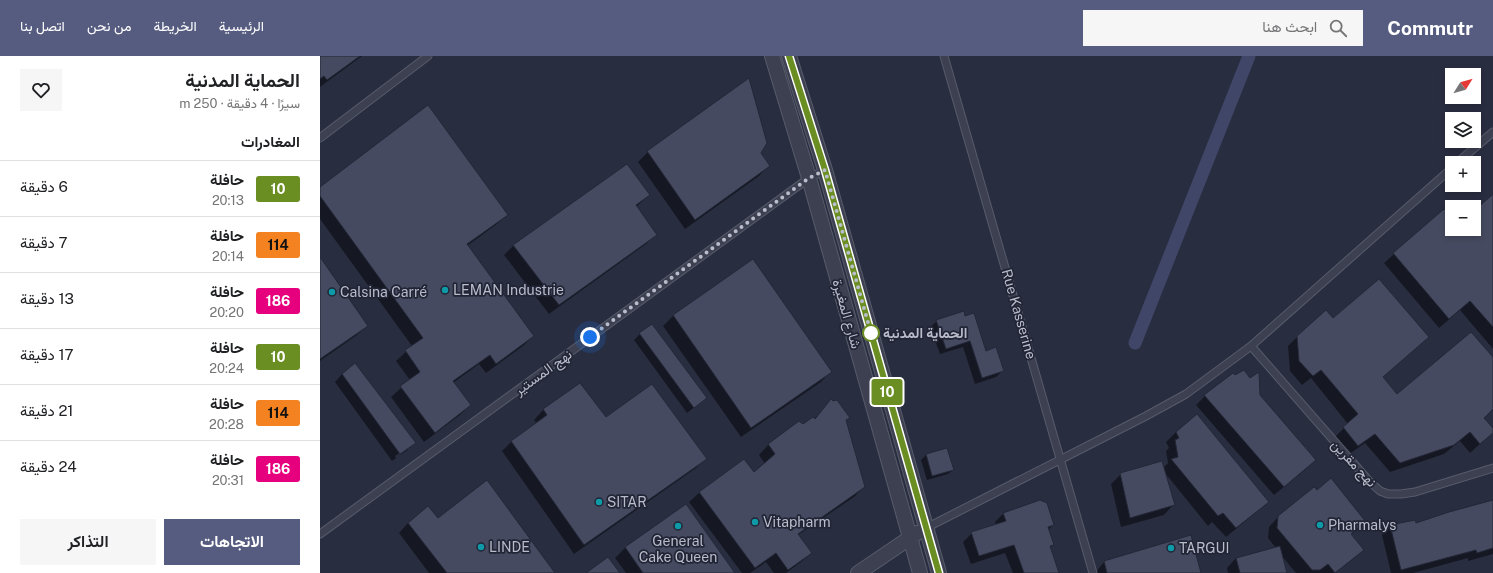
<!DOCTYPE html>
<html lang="ar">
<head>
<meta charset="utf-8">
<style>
	body { margin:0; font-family:"Public Sans",Vazirmatn,sans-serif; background:#f6f6f6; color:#202124; direction:rtl; height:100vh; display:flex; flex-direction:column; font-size:15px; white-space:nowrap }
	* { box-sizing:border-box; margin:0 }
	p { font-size:13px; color:#757577 }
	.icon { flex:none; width:22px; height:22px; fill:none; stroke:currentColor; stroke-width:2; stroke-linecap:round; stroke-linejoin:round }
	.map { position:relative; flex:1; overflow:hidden; direction:ltr }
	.drawer { display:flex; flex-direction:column; background:#fff; width:320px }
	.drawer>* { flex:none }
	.badge { padding:0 8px; border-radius:3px; font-size:14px; line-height:26px }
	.needle { width:26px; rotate:53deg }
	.fabs { position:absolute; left:1125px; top:12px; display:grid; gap:8px }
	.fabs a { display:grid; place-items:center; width:36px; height:36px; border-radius:0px; background:#fff; box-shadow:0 2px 6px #0003; font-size:20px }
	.you { position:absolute; width:20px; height:20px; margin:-10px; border:3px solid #fff; border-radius:50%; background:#1a73e8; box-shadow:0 0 0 6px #1a73e833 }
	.map>.badge { position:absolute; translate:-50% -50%; box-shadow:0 0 0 2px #fff }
	h2 { padding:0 20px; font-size:15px; line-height:36px }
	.round { display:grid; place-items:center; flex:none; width:42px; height:42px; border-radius:0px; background:#f6f6f6 }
	.summary { display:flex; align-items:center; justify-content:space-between; height:68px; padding:0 20px }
	h1 { font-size:19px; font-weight:700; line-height:30px }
	.primary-button { display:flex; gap:8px; margin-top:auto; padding:8px 20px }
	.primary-button a { flex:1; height:46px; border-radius:0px; background:#565c80; color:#fff; font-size:16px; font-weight:700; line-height:46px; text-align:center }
	.primary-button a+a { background:#f6f6f6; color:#202124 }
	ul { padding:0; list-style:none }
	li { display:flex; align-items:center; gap:12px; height:56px; padding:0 20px; border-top:1px solid #e0e0e0 }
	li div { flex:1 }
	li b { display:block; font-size:15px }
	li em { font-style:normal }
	li .badge { min-width:44px; font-weight:700; text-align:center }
	header { display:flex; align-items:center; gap:24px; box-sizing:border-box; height:56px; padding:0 20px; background:#565c80; color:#fff }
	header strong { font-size:19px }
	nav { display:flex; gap:22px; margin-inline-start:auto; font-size:14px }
	.search { width:280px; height:36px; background:#f6f6f6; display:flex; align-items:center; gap:10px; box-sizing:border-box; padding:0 14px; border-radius:0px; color:#757577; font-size:15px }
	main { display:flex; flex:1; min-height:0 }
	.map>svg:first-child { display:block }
</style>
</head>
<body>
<header>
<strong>Commutr</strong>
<div class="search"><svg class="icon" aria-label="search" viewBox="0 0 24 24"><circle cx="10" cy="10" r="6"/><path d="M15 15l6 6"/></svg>ابحث هنا</div>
<nav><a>الرئيسية</a><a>الخريطة</a><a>من نحن</a><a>اتصل بنا</a></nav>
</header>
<main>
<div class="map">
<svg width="1173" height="517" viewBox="0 0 1173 517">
	<rect width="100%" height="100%" fill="#292d40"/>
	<path fill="#0007" fill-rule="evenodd" d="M0,0h42l-42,31z
		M328,96l112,1 8,13 -9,10 -74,53 -47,-67z
		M0,132l187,27 -10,9 -30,22 66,90 -10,10 -37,27 -7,-9 -26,19 17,22 -10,10 -36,27 -33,-45 19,-17 -14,-19 16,-15 -92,-127z
		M329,139l-13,12 20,28 -10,9 -97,70 -45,-59 10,-10z
		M1173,139v154l-33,-39 -21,18 -55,-65 60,-53 8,9v10h22v-17z
		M0,203l46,67 -9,9 -37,26z
		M433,205l77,111 -9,10 -80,55 -78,-111 10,-10z
		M643,256l22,40 17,19 -6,6 -21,7 -12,-37 -23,7 -10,-27 7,-6z
		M1013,263l95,18 -46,41 15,17 96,-36v49l-10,10 10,12v2l-23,21 -10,-12 -16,13 -54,18 -25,-29 -17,12 -14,-17 14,-14 -37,-46 -9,7 -12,-14 -2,-25 10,-10z
		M320,278l66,64 -19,15 -53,-73z
		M22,318l73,69 -8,7 -15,11 -57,-79zM88,391v3l-12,8 -1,-2z
		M915,320l24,20 47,73 -32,26 -78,-90 9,-9z
		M260,328l26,35 99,40 -9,9 -122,86 -72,-103 9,-9 26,-18 -3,-4 9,-10z
		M511,345l17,17 -3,3 19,66 -10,10 -56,38 13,18 -10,9 -15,11h-12l-8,-11 -16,11h-8l-53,-71 10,-9 45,-33 9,13 12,-9 -6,-9 9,-10 31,-23 4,4 11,-7z
		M856,376l92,69 -10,10 -32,26 -14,-15 -4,4 -43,-53 8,32 -9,10 -43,12 -10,-43 10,-10 42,-6 5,-5 -2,-12 3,-3 -3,-6z
		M627,393l6,21 -5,4 -21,6 -6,-20 5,-5z
		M997,435l48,31 -14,13 11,14 -9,10 -18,14h-39l-15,-18 5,18h-58l-1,-5 9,-10 40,-10 -8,-10 1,-11 10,-11z
		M1173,445v53l-25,7v-3l-55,15h-22l-9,-38 8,-9 25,-2z
		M366,449l48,68h-108l-11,-15 10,-10z
		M683,458l50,11 -5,5 4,14 -3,4 9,25h-45l-8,-20 -34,11 -8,-22 9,-9 24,-8 -1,-3z
		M117,463l112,54h-120l-30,-40 9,-10z
		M871,481l9,36h-105l9,-11z"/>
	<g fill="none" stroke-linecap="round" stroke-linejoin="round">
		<path stroke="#404668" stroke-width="13" d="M815,287l114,-287"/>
	</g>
	<path fill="#454a60" stroke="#232737" d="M0,0h40l-33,24 -3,-4 -4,3z
		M429,22l18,65 -6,10 9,13 -75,54 -48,-69z
		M108,49l80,110 -41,29 67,92 -38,28 -6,-9 -37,26 18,24 -36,28 -35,-47 20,-14 -15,-22 18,-12 -103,-142v-9z
		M307,108l23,31 -14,10 21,30 -98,70 -46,-60z
		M1173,138v133l-23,-26 -21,18 -56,-66 51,-44 8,9v11h22v-18z
		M0,201l48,69 -48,33z
		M433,203l79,113 -81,56 -78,-113z
		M1059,223l50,58 -46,40 14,17 74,-62 22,25v52l-9,9 9,10v5l-13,11 -10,-12 -16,13 -54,18 -25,-29 -17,12 -15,-19 15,-13 -37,-44 -8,6 -14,-15 -2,-25 29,-26 7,8z
		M644,255l1,5 9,-3 12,38 10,-4 8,24 -22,7 -12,-37 -24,8 -10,-29z
		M332,268l55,74 -13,10 -55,-75z
		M35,307l61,80 -16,11 -58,-80z
		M924,314l6,8 9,-6 1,23 56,65 -32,27 -80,-92 29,-22 2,2z
		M260,327l26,34 46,-33 55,75 -123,86 -73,-104 36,-26 -4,-6z
		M511,343l2,2 4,-1 13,18 -4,2 19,67 -67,47 14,19 -24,17 -12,-17 -21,15 -56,-76 45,-33 10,13 21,-18 -7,-10 31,-23 4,3 10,-7 2,2z
		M877,358l72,88 -33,26 -13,-15 -5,3 -47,-57 7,-2 -3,-17 4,-2 -3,-6z
		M627,392l7,22 -22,6 -6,-22z
		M842,405l13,44 -45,13 -10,-45z
		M1011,422l35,44 -15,12 13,16 -29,23 -7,-9 -8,6h-8l-35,-42 1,-12 36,-29 3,3z
		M167,424l68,93h-108l-39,-50 20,-17 10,12z
		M720,444l7,3 7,22 -6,2 6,18 -4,1 9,27h-35l-10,-28 -35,11 -8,-24 35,-11 -3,-8z
		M1173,444v48l-16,5 -1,-3 -75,20 -11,-45 25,-5 1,3 33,-11z
		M366,448l49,69h-92l-18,-26z
		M871,479l10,38h-94l-3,-12z
		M960,490l7,27h-47l-4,-15z
		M288,501l12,16h-34z"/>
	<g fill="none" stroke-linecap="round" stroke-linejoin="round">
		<defs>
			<path id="lane" d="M624,0l149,517
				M0,82l108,-82
				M1137,107l36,-31
				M931,290l118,135 11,10 8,3h13l14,-2 78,-24
				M606,472l220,-112 40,-22 65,-48 201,-178
				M0,478l489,-356 16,-8"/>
			<path id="street" d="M452,0l37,122 111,395
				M469,0l36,114 114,403
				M538,517l59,-40"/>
		</defs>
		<use href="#lane" stroke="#575b6a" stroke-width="9"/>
		<use href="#street" stroke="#575b6a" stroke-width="16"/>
		<use href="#lane" stroke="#3c4050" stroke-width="7"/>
		<use href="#street" stroke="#3c4050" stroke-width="14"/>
	</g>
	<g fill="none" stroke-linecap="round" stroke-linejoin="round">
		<defs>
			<path id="line" d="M469,0l36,114 114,403"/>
		</defs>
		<use href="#line" stroke="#fff" stroke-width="9"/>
		<use href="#line" stroke="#6b8e23" stroke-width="6"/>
		<path stroke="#b9bcca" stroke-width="4" stroke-dasharray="0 7.2" d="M270,281l219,-159 16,-8 46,163"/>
	</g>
	<g fill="#0f9aa8" stroke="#212535" stroke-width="1.5">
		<circle cx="125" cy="234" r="4"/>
		<circle cx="12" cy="236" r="4"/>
		<circle cx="279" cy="446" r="4"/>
		<circle cx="435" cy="466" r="4"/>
		<circle cx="1000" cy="469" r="4"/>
		<circle cx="358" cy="470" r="4"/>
		<circle cx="161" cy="491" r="4"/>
		<circle cx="851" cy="492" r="4"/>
	</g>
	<circle fill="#fff" stroke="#6b8e23" stroke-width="2" cx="551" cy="277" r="8"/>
	<g text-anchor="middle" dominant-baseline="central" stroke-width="3.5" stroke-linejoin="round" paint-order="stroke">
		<g font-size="14" fill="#b9bcca" stroke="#212535" text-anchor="start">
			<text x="133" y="234">LEMAN Industrie</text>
			<text x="20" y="236">Calsina Carré</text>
			<text x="287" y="446">SITAR</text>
			<text x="443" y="466">Vitapharm</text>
			<text x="1008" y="469">Pharmalys</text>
			<text x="358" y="485" text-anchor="middle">General<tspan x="358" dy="16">Cake Queen</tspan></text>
			<text x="169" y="491">LINDE</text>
			<text x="859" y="492">TARGUI</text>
		</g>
		<g font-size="14" fill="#b9bcca" stroke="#212535">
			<text transform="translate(527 258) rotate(74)">شارع المغيرة</text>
			<text transform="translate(699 258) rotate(74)">Rue Kasserine</text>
			<text transform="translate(223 316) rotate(-36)">نهج المستير</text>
			<text transform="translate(1034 407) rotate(47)">نهج مقرين</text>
		</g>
		<g font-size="14" font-weight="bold" fill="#b9bcca" stroke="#212535" text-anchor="start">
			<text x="563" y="277">الحماية المدنية</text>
		</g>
	</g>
</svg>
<div class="fabs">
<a><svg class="needle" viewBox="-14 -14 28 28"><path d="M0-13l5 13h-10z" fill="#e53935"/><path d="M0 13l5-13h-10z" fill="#757577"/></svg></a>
<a><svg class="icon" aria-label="layers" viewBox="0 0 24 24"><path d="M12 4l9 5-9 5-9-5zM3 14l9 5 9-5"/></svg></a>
<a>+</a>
<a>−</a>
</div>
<div class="you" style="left:270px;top:281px"></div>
<b class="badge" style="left:567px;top:336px;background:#6b8e23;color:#fff">10</b>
</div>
<section class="drawer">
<div class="summary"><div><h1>الحماية المدنية</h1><p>سيرًا · 4 دقيقة · 250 m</p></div><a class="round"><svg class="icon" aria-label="heart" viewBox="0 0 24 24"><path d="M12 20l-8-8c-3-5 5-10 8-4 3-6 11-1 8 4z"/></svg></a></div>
<h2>المغادرات</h2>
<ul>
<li><span class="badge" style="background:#6b8e23;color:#fff">10</span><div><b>حافلة</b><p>20:13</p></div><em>6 دقيقة</em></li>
<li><span class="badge" style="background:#f58220;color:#111">114</span><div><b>حافلة</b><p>20:14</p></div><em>7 دقيقة</em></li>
<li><span class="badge" style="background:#e6007e;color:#fff">186</span><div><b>حافلة</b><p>20:20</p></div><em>13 دقيقة</em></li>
<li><span class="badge" style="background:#6b8e23;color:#fff">10</span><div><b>حافلة</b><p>20:24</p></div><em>17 دقيقة</em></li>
<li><span class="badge" style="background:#f58220;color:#111">114</span><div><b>حافلة</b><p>20:28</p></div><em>21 دقيقة</em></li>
<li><span class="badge" style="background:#e6007e;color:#fff">186</span><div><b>حافلة</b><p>20:31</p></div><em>24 دقيقة</em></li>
</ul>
<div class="primary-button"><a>الاتجاهات</a><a>التذاكر</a></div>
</section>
</main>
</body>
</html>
